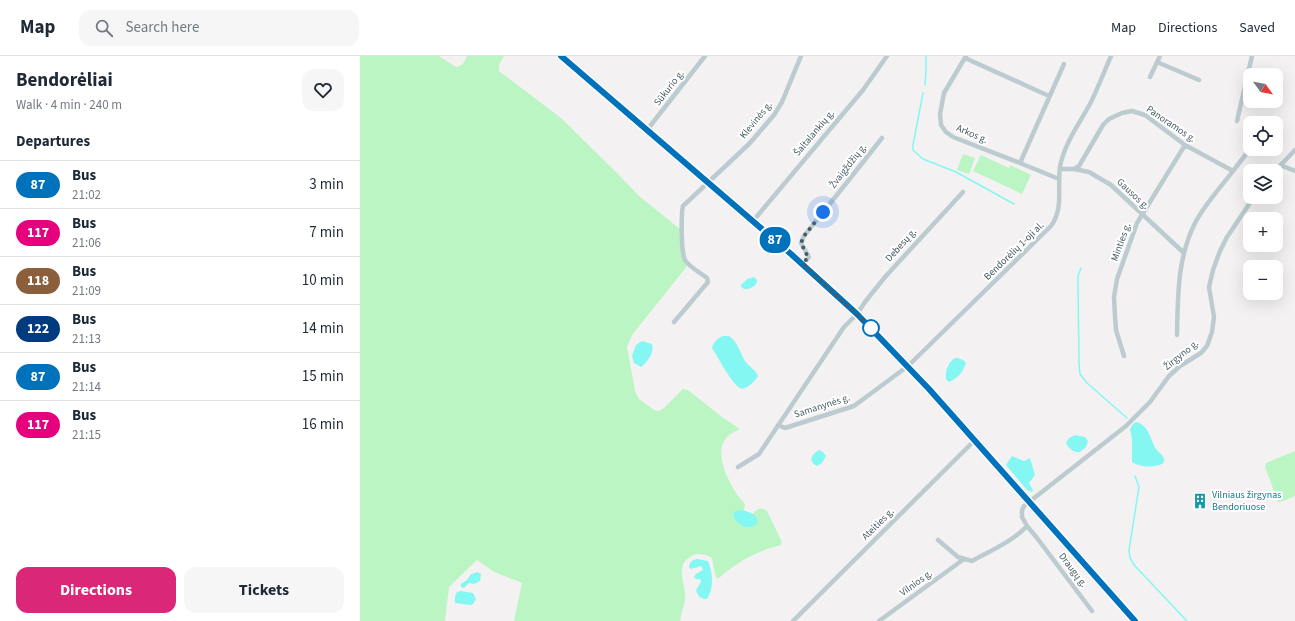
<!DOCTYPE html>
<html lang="en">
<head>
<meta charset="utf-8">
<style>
	body { margin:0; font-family:"Source Sans 3",sans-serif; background:#f6f6f7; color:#1f2937; height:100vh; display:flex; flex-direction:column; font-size:15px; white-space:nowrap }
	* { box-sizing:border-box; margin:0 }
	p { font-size:13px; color:#747a83 }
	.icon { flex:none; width:22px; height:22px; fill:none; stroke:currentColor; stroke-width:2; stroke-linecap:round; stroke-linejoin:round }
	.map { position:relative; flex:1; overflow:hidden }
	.sheet { display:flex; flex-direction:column; background:#fff; width:360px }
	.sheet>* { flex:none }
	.badge { padding:0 8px; border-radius:13px; font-size:14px; line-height:26px }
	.needle { width:26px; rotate:123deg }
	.controls { position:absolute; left:883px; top:12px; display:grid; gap:8px }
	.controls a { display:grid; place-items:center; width:40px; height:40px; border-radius:8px; background:#fff; box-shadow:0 4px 16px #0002; font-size:20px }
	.you { position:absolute; width:20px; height:20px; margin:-10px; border:3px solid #fff; border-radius:50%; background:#1a73e8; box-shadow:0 0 0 6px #1a73e833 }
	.map>.badge { position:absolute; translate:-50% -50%; box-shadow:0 0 0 2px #fff }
	h2 { padding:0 16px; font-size:15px; line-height:36px }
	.round { display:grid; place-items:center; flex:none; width:42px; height:42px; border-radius:12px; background:#f6f6f7 }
	.summary { display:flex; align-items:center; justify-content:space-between; height:68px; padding:0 16px }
	h1 { font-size:19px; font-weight:700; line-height:30px }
	.cta { display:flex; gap:8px; margin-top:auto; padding:8px 16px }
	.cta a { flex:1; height:46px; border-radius:12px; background:#db2777; color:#fff; font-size:16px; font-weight:700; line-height:46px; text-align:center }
	.cta a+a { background:#f6f6f7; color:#1f2937 }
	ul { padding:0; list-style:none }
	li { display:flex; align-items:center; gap:12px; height:48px; padding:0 16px; border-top:1px solid #e0e1e3 }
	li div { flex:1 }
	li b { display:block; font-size:15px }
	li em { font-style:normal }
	li .badge { min-width:44px; font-weight:700; text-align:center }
	header { display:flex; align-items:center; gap:24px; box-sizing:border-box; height:56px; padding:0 20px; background:#fff; border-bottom:1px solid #e0e1e3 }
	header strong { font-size:19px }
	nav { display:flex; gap:22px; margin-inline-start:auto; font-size:14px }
	.search { width:280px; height:36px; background:#f6f6f7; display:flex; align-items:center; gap:10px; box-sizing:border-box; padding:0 14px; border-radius:12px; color:#747a83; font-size:15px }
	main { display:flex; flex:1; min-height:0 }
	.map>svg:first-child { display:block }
</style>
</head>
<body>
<header>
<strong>Map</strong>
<div class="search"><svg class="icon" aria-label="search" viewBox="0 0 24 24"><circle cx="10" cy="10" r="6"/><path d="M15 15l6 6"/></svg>Search here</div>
<nav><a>Map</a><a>Directions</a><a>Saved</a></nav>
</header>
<main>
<section class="sheet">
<div class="summary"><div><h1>Bendorėliai</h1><p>Walk · 4 min · 240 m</p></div><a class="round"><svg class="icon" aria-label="heart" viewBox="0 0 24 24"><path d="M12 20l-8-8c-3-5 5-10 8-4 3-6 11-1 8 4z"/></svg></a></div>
<h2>Departures</h2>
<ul>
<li><span class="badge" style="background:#0072bc;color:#fff">87</span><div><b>Bus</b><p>21:02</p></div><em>3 min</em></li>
<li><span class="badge" style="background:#e6007e;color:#fff">117</span><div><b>Bus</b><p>21:06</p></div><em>7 min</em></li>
<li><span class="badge" style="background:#8b5e3c;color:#fff">118</span><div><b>Bus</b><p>21:09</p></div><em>10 min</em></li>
<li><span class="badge" style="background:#003b80;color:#fff">122</span><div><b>Bus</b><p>21:13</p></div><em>14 min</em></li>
<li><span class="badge" style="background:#0072bc;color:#fff">87</span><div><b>Bus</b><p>21:14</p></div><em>15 min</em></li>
<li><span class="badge" style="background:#e6007e;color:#fff">117</span><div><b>Bus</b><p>21:15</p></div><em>16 min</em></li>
</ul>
<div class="cta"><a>Directions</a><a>Tickets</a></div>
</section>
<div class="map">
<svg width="935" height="565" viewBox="0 0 935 565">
	<rect width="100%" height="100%" fill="#f4f1f2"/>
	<path fill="#bcf5c4" d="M0,0h79l17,11c6,-1 9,-5 11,-11h37l-5,9v6l62,47 56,55 22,23 41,33 8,36 -56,70 -5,12 8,44 4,8 15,11 5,1 5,-3 19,-19 5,1 34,27 18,12c-4,2 -8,4 -11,6 -17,15 -2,43 7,58 2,4 7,7 9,12l-1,5h-3l14,5 -3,-1c6,-5 8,-8 15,-3l15,31 -1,3c-24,6 -43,16 -62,33h-2c-4,-7 -3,-15 -6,-21 -7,-3 -14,-5 -21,0 -16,9 -3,29 -5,43 -1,7 -4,14 -5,21h-166l8,-38 -28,-11 -17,-12 -28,27 -4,34h-85z
		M603,98l12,4 -6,16 -12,-4z
		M621,99l28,13 1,-3 21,10 -9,19 -49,-23z
		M935,395v45l-12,5 -5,1 -13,-35 1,-4z"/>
	<path fill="#84f7f2" d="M394,221l3,3c0,7 -9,11 -15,8l-1,-3 6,-6z
		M363,280h6c9,6 11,17 16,25 4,6 11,9 13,15 -3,5 -12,15 -18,12 -9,-5 -22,-31 -28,-40 2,-7 5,-9 11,-12z
		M282,285l10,3c3,8 -5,19 -11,23l-7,-4 -2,-7 4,-11z
		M595,302c5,0 9,2 11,5 -3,9 -8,15 -17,19l-3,-3c-1,-7 2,-17 9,-21z
		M776,366c13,3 14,17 20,27 2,3 7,6 8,10 1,2 0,3 -2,5 -8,4 -23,3 -30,-2v-23l-2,-10 3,-5z
		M715,379l10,2 3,4 -2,6 -6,5c-6,1 -11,-3 -14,-9l3,-5z
		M459,394l4,2 3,4 -4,7 -5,3c-10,-5 -5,-12 2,-16z
		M652,400l12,5 6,-3 5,17 -6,8 4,7 -1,2 -5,-2 -21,-25z
		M381,454c6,0 23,8 14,15 -8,7 -21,-3 -22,-11l1,-2z
		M337,503l11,2c5,12 6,27 -1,38 -7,0 -9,-3 -11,-9l5,-8 -1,-3h-4l-2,-2 2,-3 7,-4 -2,-4 -10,3 -2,-2c1,-5 3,-7 8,-8z
		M118,516l3,2 -1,7 -6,3 -5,-1 -5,5 -3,-1v-3l6,-4 4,-6z
		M101,535l12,2 3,6 -3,5 -2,1 -16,-2v-7l2,-4z"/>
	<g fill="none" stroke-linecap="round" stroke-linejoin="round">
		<path stroke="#84f7f2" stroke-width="1.5" d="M565,29l1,-15v-14
			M563,37l-10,52v5l10,9 33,13 58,32
			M721,212l-3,8v9l1,79 1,10 7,9 40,35
			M775,420l4,11 -10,63 1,8 5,8 52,55"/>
		<path stroke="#bbcbcf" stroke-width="4.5" d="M606,0l-22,37 -4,21 1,11 5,7 7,5 67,26
			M605,2l84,38
			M797,6l42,18
			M790,21l10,-21
			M877,65l15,-65
			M287,74l58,-74
			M920,109l15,6
			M700,113h14l15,3 22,13 73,68
			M714,113l5,-3 24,-41 6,-6 13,-6 10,-2 13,4 40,30 48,26c-13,17 -28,33 -38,52 -18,36 -17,73 -18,112
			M873,115l17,-22
			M915,115l20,-21
			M699,123l-39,-16 44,-99
			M393,165l110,-131 24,-34
			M443,208l6,-7 -8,-14 3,-7 48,-60 30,-38
			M314,266l34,-40 -1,-4c-6,-5 -18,-11 -22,-18 -4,-7 -4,-46 -2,-54l67,-63 24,-28 8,-13 19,-46
			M764,300l-8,-26 -1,-14 -1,-19 3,-18 20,-56 48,-78
			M418,369l7,3 69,-22 54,-40 143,-140c13,-18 6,-38 9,-59 4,-23 19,-43 30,-63 8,-16 14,-32 21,-48
			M378,411l21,-13 85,-127 13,-13 8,-12 20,-25 78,-85
			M578,484l20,17 14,4c18,-10 40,-19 55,-35
			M732,555l-55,-73 -10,-12 -5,-9v-7l2,-4 102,-80 24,-24 19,-26 11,-10 21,-13 6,-7 5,-14 2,-15 -5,-30 4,-17 7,-19 7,-14 27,-40
			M433,565l182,-181
			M519,565l85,-62"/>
		<path stroke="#aecad3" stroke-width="5.5" d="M201,0l230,198 66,60 72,75 206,232"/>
	</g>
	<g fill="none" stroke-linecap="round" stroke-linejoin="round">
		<defs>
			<path id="line" d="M201,0l230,198 66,60 72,75 206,232"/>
		</defs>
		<use href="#line" stroke="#fff" stroke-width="9"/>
		<use href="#line" stroke="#0072bc" stroke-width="6"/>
		<path stroke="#475b62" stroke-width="4" stroke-dasharray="0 7.2" d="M463,156l-19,24 -3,7 7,14 -5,7 68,64"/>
	</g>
	<defs>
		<symbol id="building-bare" viewBox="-9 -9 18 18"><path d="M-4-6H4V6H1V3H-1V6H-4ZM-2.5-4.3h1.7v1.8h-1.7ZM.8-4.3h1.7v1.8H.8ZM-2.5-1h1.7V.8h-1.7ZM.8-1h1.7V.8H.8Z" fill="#0f9aa8" stroke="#fff" stroke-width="2.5" paint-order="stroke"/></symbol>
	</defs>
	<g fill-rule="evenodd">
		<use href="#building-bare" x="829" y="434" width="22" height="22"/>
	</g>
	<circle fill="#fff" stroke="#0072bc" stroke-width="2" cx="511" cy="272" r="8"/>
	<g text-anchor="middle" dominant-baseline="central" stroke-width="4" stroke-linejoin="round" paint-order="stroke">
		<g font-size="10" fill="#475b62" stroke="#fff">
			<text transform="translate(309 32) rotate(-52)">Sūkurio g.</text>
			<text transform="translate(396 64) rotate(-51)">Klevinės g.</text>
			<text transform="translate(811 68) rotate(34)">Panoramos g.</text>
			<text transform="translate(454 77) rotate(-50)">Šaltalankių g.</text>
			<text transform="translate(612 78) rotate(23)">Arkos g.</text>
			<text transform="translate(488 110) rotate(-52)">Žvaigždžių g.</text>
			<text transform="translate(773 138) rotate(43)">Gausos g.</text>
			<text transform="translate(761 186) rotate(-70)">Minties g.</text>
			<text transform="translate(541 189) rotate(-48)">Debesų g.</text>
			<text transform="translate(654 195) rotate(-44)">Bendorėlių 1-oji al.</text>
			<text transform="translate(821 299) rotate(-39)">Žirgyno g.</text>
			<text transform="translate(462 350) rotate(-18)">Samanynės g.</text>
			<text transform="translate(518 468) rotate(-45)">Ateities g.</text>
			<text transform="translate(713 514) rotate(53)">Draugų g.</text>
			<text transform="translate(556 527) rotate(-36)">Vilnios g.</text>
		</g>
		<g font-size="10" fill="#0d838f" stroke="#fff" text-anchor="start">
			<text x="852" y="439">Vilniaus žirgynas<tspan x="852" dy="12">Bendoriuose</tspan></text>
		</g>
	</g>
</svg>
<div class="controls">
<a><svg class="needle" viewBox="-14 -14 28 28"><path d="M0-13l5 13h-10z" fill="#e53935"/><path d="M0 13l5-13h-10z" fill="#747a83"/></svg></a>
<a><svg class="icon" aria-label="locate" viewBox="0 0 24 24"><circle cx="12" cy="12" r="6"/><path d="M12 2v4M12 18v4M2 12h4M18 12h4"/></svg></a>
<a><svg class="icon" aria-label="layers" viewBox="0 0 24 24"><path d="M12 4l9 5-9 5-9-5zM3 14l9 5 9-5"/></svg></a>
<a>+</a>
<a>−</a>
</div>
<div class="you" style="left:463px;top:156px"></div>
<b class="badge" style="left:415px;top:184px;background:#0072bc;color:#fff">87</b>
</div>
</main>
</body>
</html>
